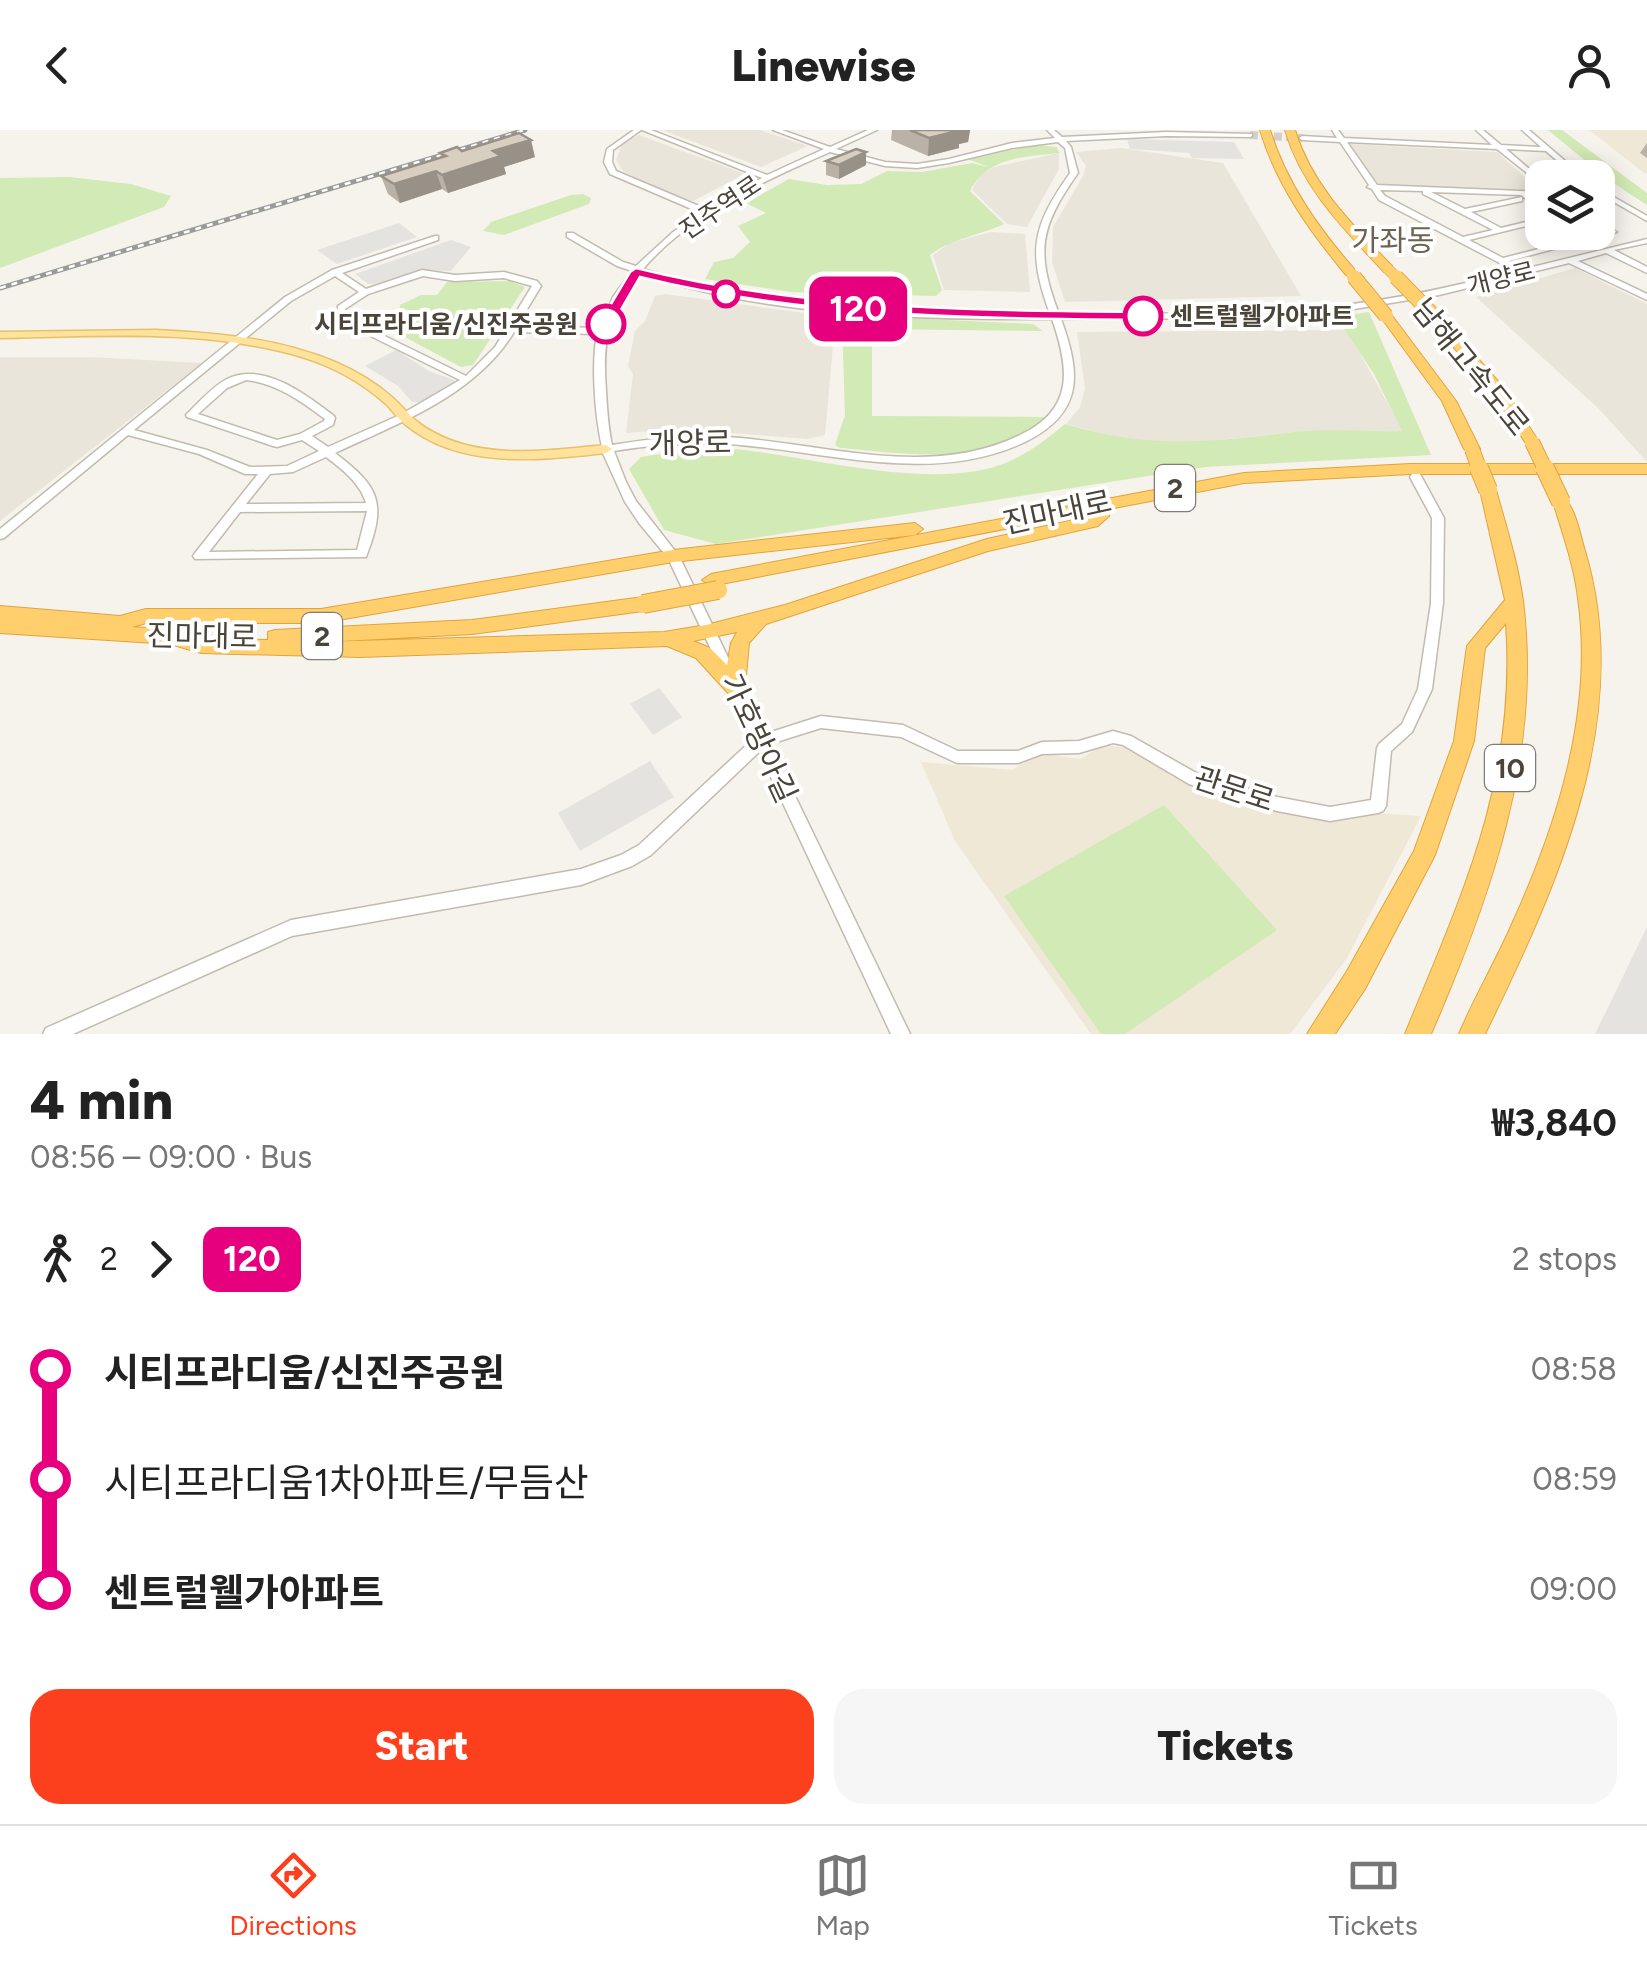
<!DOCTYPE html>
<html lang="en">
<head>
<meta charset="utf-8">
<style>
	body { margin:0; font-family:Figtree,"Noto Sans KR",sans-serif; background:#f6f6f6; color:#222; height:100vh; display:flex; flex-direction:column; font-size:38px; white-space:nowrap }
	* { box-sizing:border-box; margin:0 }
	p { font-size:32px; color:#767676 }
	.icon { flex:none; width:55px; height:55px; fill:none; stroke:currentColor; stroke-width:2; stroke-linecap:round; stroke-linejoin:round }
	.map { position:relative; height:904px; overflow:hidden }
	.details { display:flex; flex-direction:column; background:#fff; flex:1 }
	.details>* { flex:none }
	.badge { padding:0 20px; border-radius:15px; font-size:35px; line-height:65px }
	.buttons { position:absolute; left:1525px; top:30px; display:grid; gap:20px }
	.buttons a { display:grid; place-items:center; width:90px; height:90px; border-radius:20px; background:#fff; box-shadow:0 5px 25px #0003; font-size:50px }
	.map>.badge { position:absolute; translate:-50% -50%; box-shadow:0 0 0 5px #fff }
	.legs { display:flex; align-items:center; gap:15px; height:110px; padding:0 30px; font-size:32px }
	.legs p { margin-inline-start:auto }
	.head { display:flex; align-items:center; justify-content:space-between; height:170px; padding:0 30px }
	h1 { font-size:55px; font-weight:800; line-height:75px }
	.primary-button { display:flex; gap:20px; margin-top:auto; padding:20px 30px }
	.primary-button a { flex:1; height:115px; border-radius:30px; background:#fc3f1d; color:#fff; font-size:40px; font-weight:800; line-height:115px; text-align:center }
	.primary-button a+a { background:#f6f6f6; color:#222 }
	ul { padding:0 30px; list-style:none }
	li { display:flex; align-items:center; gap:35px; height:110px; font-size:38px }
	li i { display:grid; place-items:center; width:15px; height:100%; margin:0 12px; background:currentColor }
	li i::after { content:''; width:25px; height:25px; margin:-12px; border:8px solid; border-radius:50%; background:#fff }
	li p { margin-inline-start:auto }
	li:first-child i { background:linear-gradient(#0000 50%,currentColor 0) }
	li:last-child i { background:linear-gradient(currentColor 50%,#0000 0) }
	header { display:flex; justify-content:space-between; align-items:center; height:130px; padding:0 30px; background:#fff; font-size:45px; font-weight:800 }
	.dock { display:flex; justify-content:space-around; align-items:center; height:140px; border-top:2px solid #e0e0e0; background:#fff; font-size:28px; color:#767676 }
	.dock a { display:grid; justify-items:center; gap:5px }
	.dock .current { color:#fc3f1d }
	.map>svg:first-child { display:block }
</style>
</head>
<body>
<header><svg class="icon" aria-label="back" viewBox="0 0 24 24"><path d="M15 5l-7 7 7 7"/></svg>Linewise<svg class="icon" aria-label="person" viewBox="0 0 24 24"><circle cx="12" cy="8" r="4"/><path d="M4 21q1-7 8-7t8 7"/></svg></header>
<div class="map">
<svg width="1647" height="904" viewBox="0 0 1647 904">
	<rect width="100%" height="100%" fill="#f6f3ec"/>
	<path fill="#eae5da" d="M662,0h98l48,16 -47,21z
		M639,5l106,39 -52,27 -40,-14 -30,-16 -7,-11 6,-16z
		M1351,14l146,8 44,40 -167,-7z
		M1121,18l102,15 78,133 -236,6 -13,-40 1,-35 30,-51 3,-10 -10,-14z
		M1059,23v16l-32,58 -20,-3 -35,-34 8,-15 14,-8z
		M991,102l34,2 5,58 -86,-2 -11,-35 17,-12z
		M1575,138l72,36v158l-48,-53 -123,-112z
		M665,164l155,21 15,8 -10,112 -17,4 -128,-10 -54,4 7,-59 -5,-8 7,-35 10,-10 10,-25z
		M1347,200l56,101 -107,1 -106,11 -62,-2 -62,-17 14,-17 5,-18 -8,-57z
		M0,227h90l112,6 -202,158z"/>
	<path fill="#efe8d6" d="M1589,0h58v44l-4,-2z
		M1104,615l32,4 137,58 148,9 -74,142 -57,76h-199l-136,-193 -34,-79 91,8 27,-17 41,6z"/>
	<path fill="#d2eab5" d="M1548,0h14l85,63v12l-37,-24z
		M1036,15l21,2 2,6c-35,4 -72,4 -89,38l34,33c-25,12 -52,14 -74,31l12,35 -6,6 -145,-4 -86,-13 9,-17 19,-4 17,-16 -12,-16 28,-13 -20,-10 43,-24 38,6 34,-1 26,-13 35,1 50,-9 17,4 -22,-8z
		M69,47l62,7 40,12 -7,11 -164,61v-90z
		M583,64l8,4 -2,6 -85,31 -21,-4 8,-9 80,-27z
		M510,151l15,6 -52,78 -12,2 -60,-32 13,-15 -15,-8 1,-7 21,-10h16l10,-13z
		M1369,182l62,143 -226,12 -489,77 -52,-14 -35,-61 12,-12c30,-5 63,-11 92,-8 79,7 201,44 275,13 22,-10 39,-23 57,-38 87,26 142,18 229,8 35,-4 73,0 108,-1l-28,-57 -38,-57z
		M858,186l175,8 10,7 -171,-2v87l174,1c-59,51 -135,37 -206,31l-5,-3 10,-30 -3,-93z
		M1164,675l113,125 -152,104h-24l-97,-138z"/>
	<path fill="#e5e3e0" d="M1127,9l107,3 10,17 -52,-1 -3,-5 -59,-4z
		M399,93l18,14 -80,27 -20,-14z
		M451,110l20,7 -20,24 -33,-1 -43,14h-7l-13,-10z
		M396,220l33,21 25,9v6l-28,16h-14l-14,-16 -33,-20z
		M659,558l23,29 -29,18 -23,-31z
		M650,631l24,36 -94,54 -22,-38z
		M1647,797v107h-52z"/>
	<g fill="none" stroke-linecap="round" stroke-linejoin="round">
		<path stroke="#d4d0c8" stroke-width="8" stroke-dasharray="8 4" stroke-linecap="butt" d="M1250,5l52,3"/>
		<defs>
			<path id="minor" d="M634,0h7l-28,20 -1,12 4,9 90,38 56,-31 -120,-48h9l116,45 57,-26 -51,-19h9l48,17 38,-17h9l-41,19 49,13 32,2 32,-5 63,-16 43,-5 -8,-8h7l8,7 104,-5 86,2v2l-2,1 -84,-1 -100,5 5,6 7,26c-38,54 -43,78 -19,141h5c90,-1 180,2 270,-8 61,-6 122,-20 181,-35l-136,-71 -7,-11 -5,-2 2,-2 -29,-43 -38,-2 -3,-2 3,-2 35,2 -5,-8h6l6,8 148,7 -16,-15h7l18,15 40,2 -19,-17h7l56,48h-8l-31,-27 -40,-2 36,31v5l-45,-36 -150,-7 30,43 165,7v4h-12l12,10v5l-21,-16 -90,-3 34,17 57,-12v4l-51,11 30,16 41,-10v4l-73,18 34,18 110,-28 4,2 -108,29 15,8 123,-30v4l-33,7 33,17v6l-41,-20 -28,8 69,33v6l-78,-37 -130,32 -103,17 -91,6 -184,1c20,55 23,94 -36,123 -93,44 -198,9 -296,2 -38,-3 -77,1 -115,7l12,31 10,19 43,55 86,178 56,-18 82,9 55,26h60l24,-9 37,-1 34,-10 18,5 67,38 79,23 53,10 41,-7 6,-52 2,-4 23,-20 16,-35 13,-86 1,-85 -22,-41 2,-3h8l24,44 -1,85 -11,86 -20,43 -21,19 -5,55 -3,5 -5,2 -48,8 -53,-10 -88,-27 -66,-39 -10,-2 -34,10 -37,1 -24,9h-61l-56,-26 -80,-9 -51,16 140,290h-19l-132,-282 -108,103 -19,11 -51,19 -289,51 -219,98h-30l3,-6 245,-108 290,-51 40,-14 18,-10 114,-106 -85,-181 -29,-35 -14,-21 -24,-53 1,-2c-7,-31 -11,-82 -5,-113l-83,-2c-38,63 -115,91 -179,121 45,34 52,50 31,104l-171,2 -2,-3 2,-3 63,-79h-13l-46,-20 -71,-19 -124,103 -4,1v-10l285,-232 47,-27 103,-34h3v4l-96,33 24,16 56,-19 33,5 49,-3 33,9 4,5 -24,40 83,2 13,-31 19,-26 -15,-5 -50,-29v-4h6l50,29 13,4 37,-34 28,-19 -91,-39 -6,-12 3,-13zM1058,12l7,6 5,25c-38,54 -43,78 -20,141 -137,-1 -277,-2 -407,-45 48,-56 121,-88 187,-117l55,14 32,2 32,-5 63,-15zM1380,60l43,1v3l70,36 -30,7 -78,-41zM639,143c132,45 275,46 413,46 17,49 23,90 -32,116 -92,45 -196,8 -293,2 -39,-3 -77,2 -115,8 -4,-19 -5,-36 -6,-55 -4,-51 2,-75 33,-117zM335,146l24,16 -21,14v14l122,60 -60,35 -72,32 -16,-11 21,-11 2,-7 -1,-2c-27,-21 -71,-55 -107,-37 -15,8 -29,24 -41,36l1,2 86,29 4,1 25,-7 17,11 -32,15 -37,1 -43,-17 -73,-20 157,-129zM423,146l32,5 49,-3 28,8 -37,61 -29,29 -120,-59 -1,-8 23,-15zM246,250c30,3 55,21 79,39l-1,2 -24,13 -23,6 -79,-26 29,-26zM326,327c16,12 34,26 40,46l-120,1 24,-30 23,-2zM367,381l-10,39 -148,2 31,-40z
				M1598,58l49,28v5l-49,-28z"/>
			<path id="major" d="M156,200c60,3 123,8 179,32 21,9 41,21 58,36 8,7 14,15 22,22 53,43 128,31 191,25l6,4 -6,4c-65,7 -145,17 -200,-28 -8,-6 -14,-15 -21,-22 -23,-20 -51,-36 -80,-45 -99,-30 -203,-22 -305,-20v-6z"/>
			<path id="highway" d="M1260,0h10c17,54 48,97 84,139v6h-8c-37,-45 -69,-89 -86,-145z
				M1285,0h10c17,56 58,95 97,136v6h-8c-40,-43 -82,-84 -99,-142z
				M1431,179l4,1 69,78 35,54 -2,3h-10l-34,-52 -66,-77 -2,-3z
				M1386,182l4,1 66,88 24,48 -3,3 -5,2 -8,-5 -22,-48 -62,-85z
				M1410,334h237v10h-237l-166,9 -135,26v7l-11,10 -110,25 -222,73 -17,19 -4,44 -3,6 -7,2 -7,-2 -32,-35 -29,-12 -307,11 -159,-4 -31,-9 -170,-11v-27l120,10 26,-7h175l352,-59 242,-27 8,6 -8,6 -242,27 -352,61h-175l-14,4 47,3 22,9 67,1v-8l7,-2 197,-10 171,-23 6,2 3,5 -3,5 -6,2 -171,23 -150,8 342,-10 42,-7 79,-20 202,-66 100,-22 5,-5 -381,74 -9,-6 9,-6 533,-101zM737,502l-6,11 -4,22 -17,-17 -17,-7z
				M1488,355l8,5c10,36 22,73 27,111 19,153 -32,295 -92,433h-26c58,-141 112,-254 101,-411l-21,25 -11,93 -39,114 -70,134 -30,45h-28l40,-63 67,-120 40,-110 13,-95 38,-46 -25,-110z
				M1561,367c14,6 19,38 24,54 50,166 -28,335 -100,483h-26c16,-38 37,-73 53,-110 46,-101 82,-214 66,-326 -4,-33 -15,-64 -25,-96z"/>
		</defs>
		<use href="#minor" stroke="#c2bbae" stroke-width="3"/>
		<use href="#major" stroke="#e6c16a" stroke-width="3"/>
		<use href="#highway" stroke="#e0a43c" stroke-width="2"/>
		<use href="#minor" fill="#fff" fill-rule="evenodd"/>
		<use href="#major" fill="#ffe39c" fill-rule="evenodd"/>
		<use href="#highway" fill="#ffcf6e" fill-rule="evenodd"/>
		<defs>
			<path id="rail" d="M0,158l525,-158"/>
		</defs>
		<use href="#rail" stroke="#9a9a9a" stroke-width="5"/>
		<use href="#rail" stroke="#fff" stroke-width="2.5" stroke-dasharray="6" stroke-linecap="butt"/>
		<defs>
			<path id="highway-bridge-far2" d="M1388,139l10,10
				M1350,142l6,7"/>
			<path id="highway-bridge-far1" d="M1354,147l32,39
				M1396,147l35,36
				M1532,312l14,29
				M1472,319l8,22"/>
			<path id="highway-bridge" d="M1479,338l9,22
				M1545,338l16,34
				M643,474l75,-14"/>
		</defs>
		<use href="#highway-bridge-far2" stroke="#e0a43c" stroke-width="11" stroke-linecap="butt"/>
		<use href="#highway-bridge-far1" stroke="#e0a43c" stroke-width="16" stroke-linecap="butt"/>
		<use href="#highway-bridge" stroke="#e0a43c" stroke-width="20" stroke-linecap="butt"/>
		<use href="#highway-bridge-far2" stroke="#ffcf6e" stroke-width="10"/>
		<use href="#highway-bridge-far1" stroke="#ffcf6e" stroke-width="14"/>
		<use href="#highway-bridge" stroke="#ffcf6e" stroke-width="18"/>
	</g>
	<path fill="#bab2a6" d="M892,0h78l-2,12 -9,2v4l-31,8 -37,-16z
		M1647,13v15l-7,-5z
		M462,21l73,6 -31,10 2,7 -58,19 -6,-4 -42,14 -12,-9 -7,-18 60,-19 -1,-4z
		M866,22v13l-27,14 -13,-4v-14z"/>
	<path fill="#979187" d="M955,0h15l-2,12 -9,2v4l-31,8 1,-18z
		M531,10l4,17 -31,10 2,7 -58,19 -6,-18 51,-24z
		M866,22v13l-27,14v-14z
		M436,41l6,18 -42,14 -6,-19z"/>
	<path fill="#d8cfc1" stroke="#979187" stroke-width="2.5" d="M910,0h51l-32,8z
		M519,3l12,7 -38,11 8,5 -59,19 -6,-4 -42,13 -13,-8 65,-20 -6,-3 17,-6 5,4z
		M856,19l10,3 -27,13 -13,-4z"/>
	<path fill="#e6007e" stroke="#fff" stroke-width="2.5" d="M636,138c169,42 334,42 507,44l7,4 -7,4c-170,-2 -337,-2 -503,-43l-29,50h-10l-2,-3 31,-52z"/>
	<g fill="#fff" stroke="#e6007e" stroke-width="5">
		<circle cx="726" cy="164" r="12"/>
		<circle cx="1143" cy="186" r="18"/>
		<circle cx="606" cy="194" r="18"/>
	</g>
	<g text-anchor="middle" dominant-baseline="central" stroke-width="8" stroke-linejoin="round" paint-order="stroke">
		<g font-size="25" fill="#4b4439" stroke="#fff">
			<text transform="translate(720 77) rotate(-34)">진주역로</text>
			<text transform="translate(1501 148) rotate(-14)">개양로</text>
		</g>
		<g font-size="25" font-weight="bold" fill="#4b4439" stroke="#fff" text-anchor="start">
			<text x="1170" y="186">센트럴웰가아파트</text>
			<text x="578" y="194" text-anchor="end">시티프라디움/신진주공원</text>
		</g>
		<g fill="#fff" stroke="#817c74" stroke-width="2.5">
			<rect x="1155" y="335" width="40" height="46" rx="8"/>
			<rect x="302" y="483" width="40" height="46" rx="8"/>
			<rect x="1485" y="615" width="50" height="46" rx="8"/>
		</g>
		<g font-size="28" font-weight="bold" fill="#4b4439">
			<text x="1175" y="358">2</text>
			<text x="322" y="506">2</text>
			<text x="1510" y="638">10</text>
		</g>
		<g font-size="30" fill="#6e6250" stroke="#fff">
			<text x="1393" y="110">가좌동</text>
		</g>
		<g font-size="30" fill="#4b4439" stroke="#fff">
			<text transform="translate(1471 237) rotate(51)">남해고속도로</text>
			<text transform="translate(690 313) rotate(-1)">개양로</text>
			<text transform="translate(1057 382) rotate(-12)">진마대로</text>
			<text transform="translate(202 506) rotate(1)">진마대로</text>
			<text transform="translate(759 608) rotate(65)">가호방아길</text>
			<text transform="translate(1234 659) rotate(18)">관문로</text>
		</g>
	</g>
</svg>
<div class="buttons">
<a><svg class="icon" aria-label="layers" viewBox="0 0 24 24"><path d="M12 4l9 5-9 5-9-5zM3 14l9 5 9-5"/></svg></a>
</div>
<b class="badge" style="left:858px;top:179px;background:#e6007e;color:#fff">120</b>
</div>
<section class="details">
<div class="head"><div><h1>4 min</h1><p>08:56 – 09:00 · Bus</p></div><b>₩3,840</b></div>
<div class="legs"><svg class="icon" aria-label="walk" viewBox="0 0 24 24"><circle cx="13" cy="4" r="2"/><path d="M13 8l-2 6 4 7M11 14l-3 7M7 12l3-4h3l4 4"/></svg>2<svg class="icon" aria-label="forward" viewBox="0 0 24 24"><path d="M9 5l7 7-7 7"/></svg><b class="badge" style="background:#e6007e;color:#fff">120</b><p>2 stops</p></div>
<ul>
<li><i style="color:#e6007e"></i><b>시티프라디움/신진주공원</b><p>08:58</p></li>
<li><i style="color:#e6007e"></i><span>시티프라디움1차아파트/무듬산</span><p>08:59</p></li>
<li><i style="color:#e6007e"></i><b>센트럴웰가아파트</b><p>09:00</p></li>
</ul>
<div class="primary-button"><a>Start</a><a>Tickets</a></div>
</section>
<nav class="dock">
<a class="current"><svg class="icon" aria-label="directions" viewBox="0 0 24 24"><path d="M12 3l9 9-9 9-9-9zM9 14v-3h6M13 9l2 2-2 2"/></svg>Directions</a>
<a><svg class="icon" aria-label="map" viewBox="0 0 24 24"><path d="M3 6l6-2 6 2 6-2v14l-6 2-6-2-6 2zM9 4v14M15 6v14"/></svg>Map</a>
<a><svg class="icon" aria-label="tickets" viewBox="0 0 24 24"><path d="M3 7h18v10H3zM15 7v10"/></svg>Tickets</a>
</nav>
</body>
</html>
